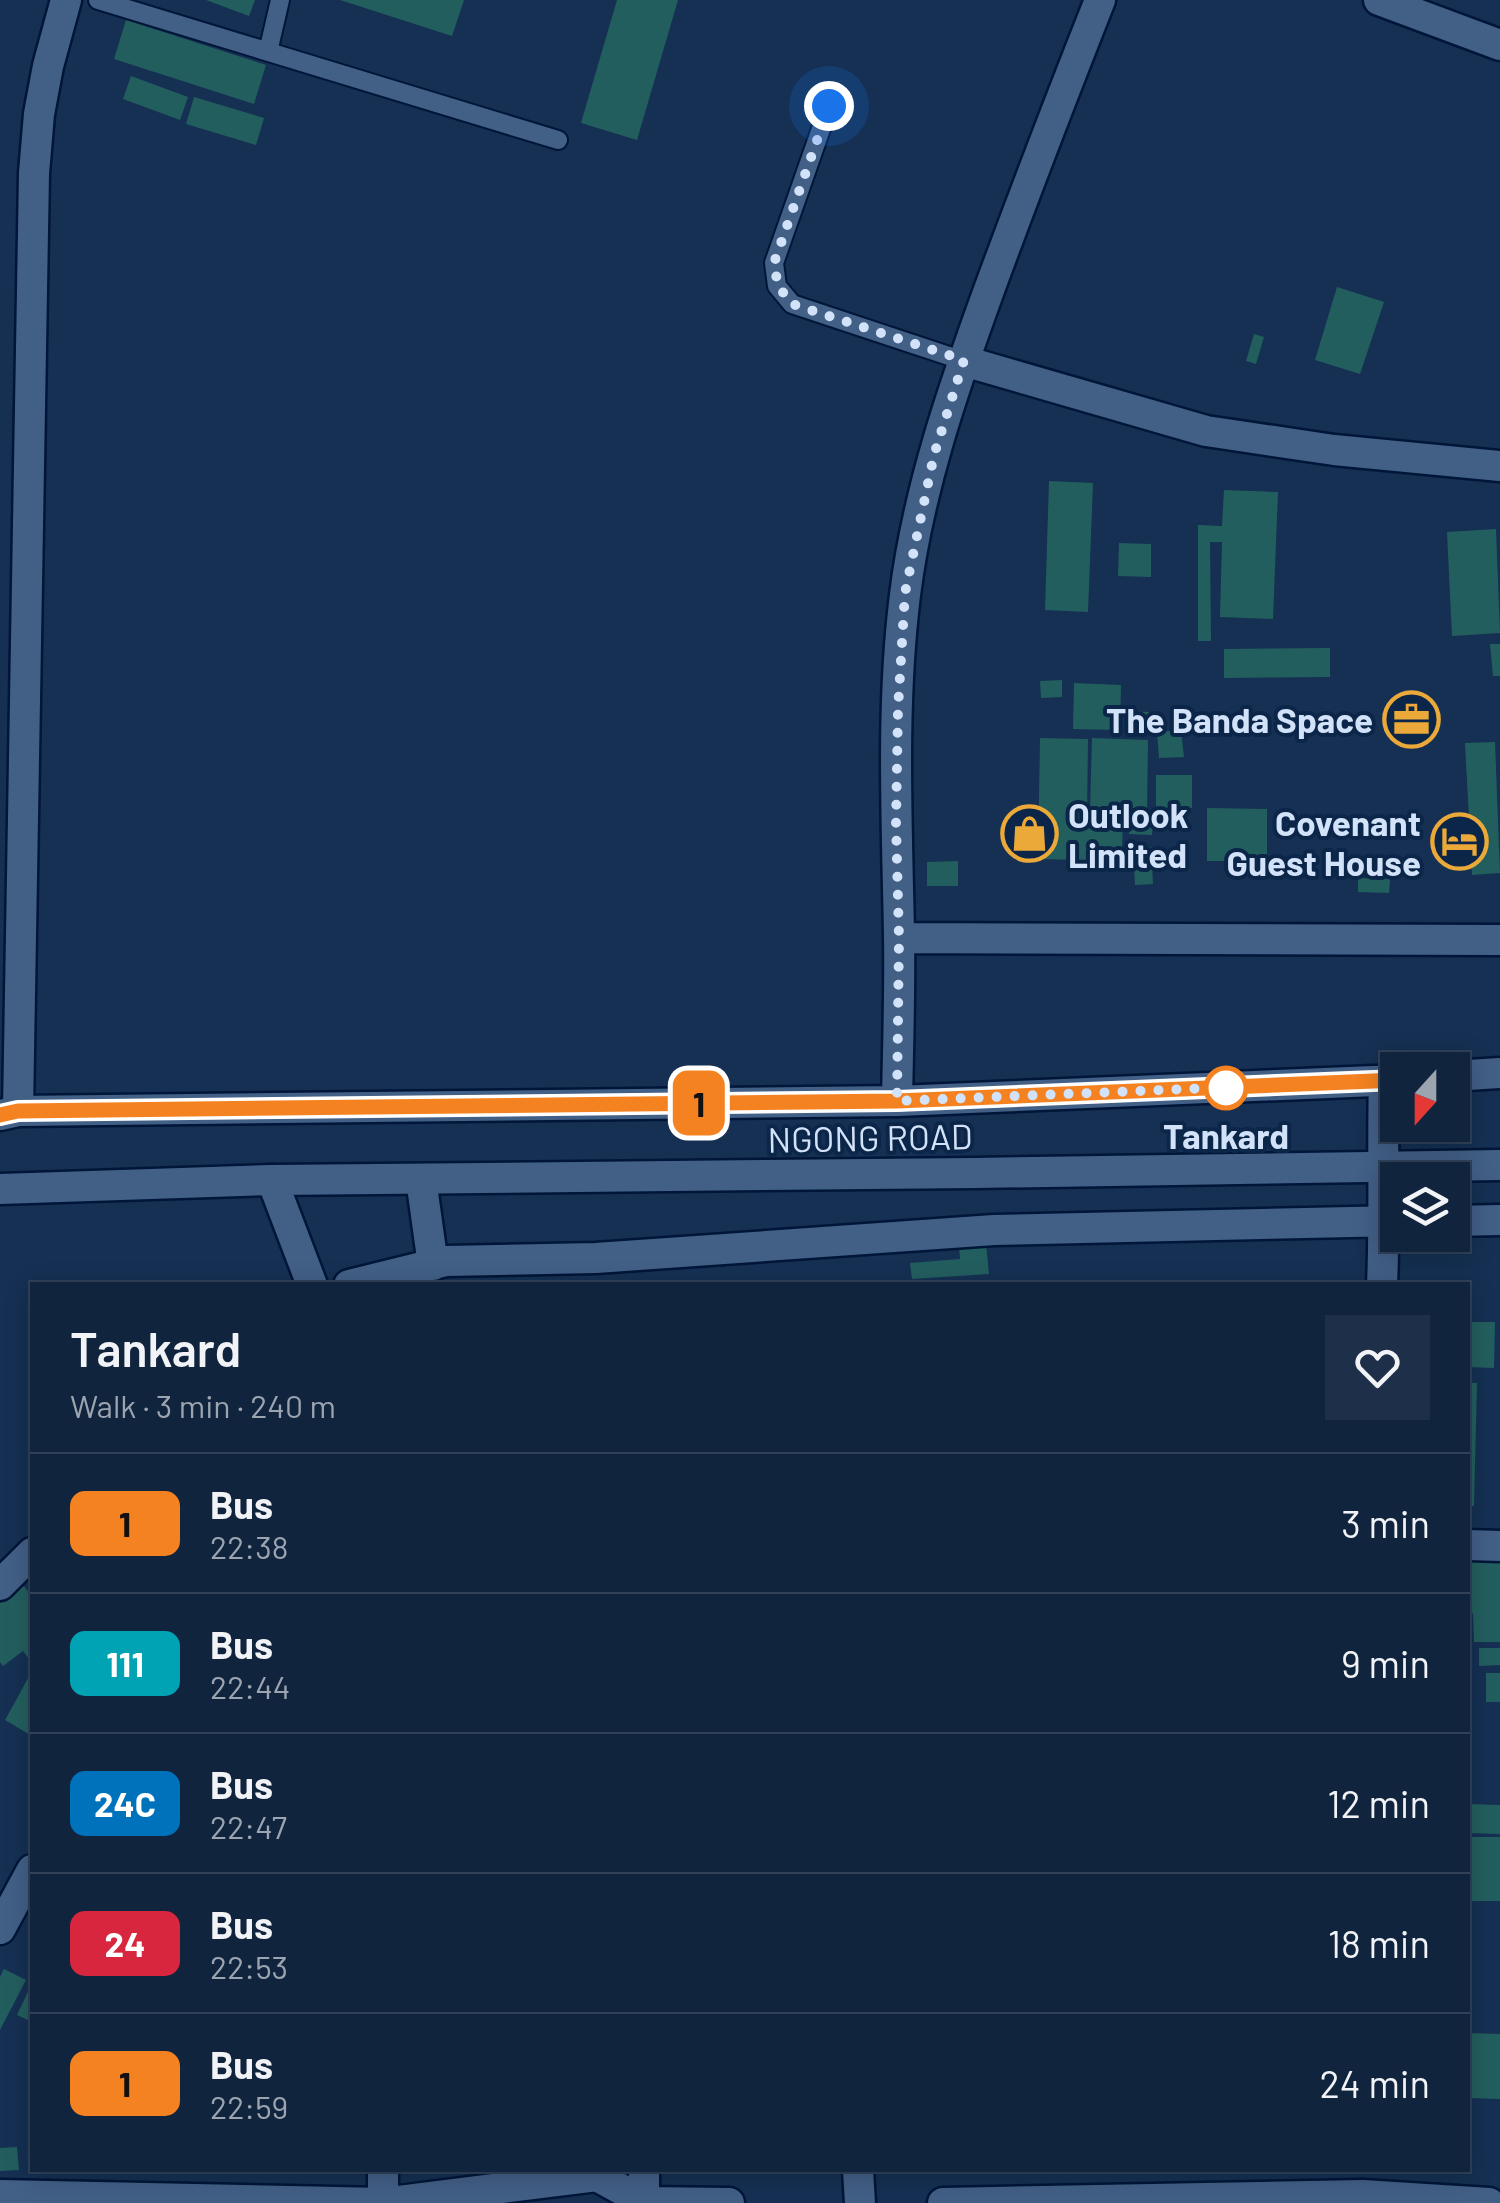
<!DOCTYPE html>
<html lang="en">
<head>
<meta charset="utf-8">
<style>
	body { margin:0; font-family:Barlow,sans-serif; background:#1e3049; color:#f1f3f6; height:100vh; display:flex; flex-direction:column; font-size:38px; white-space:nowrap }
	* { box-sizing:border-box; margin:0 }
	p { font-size:32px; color:#9ca4b0 }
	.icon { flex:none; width:55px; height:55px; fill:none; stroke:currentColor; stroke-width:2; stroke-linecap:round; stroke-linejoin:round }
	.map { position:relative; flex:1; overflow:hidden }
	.sheet { position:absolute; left:30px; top:1282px; width:1440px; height:890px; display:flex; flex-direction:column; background:#10243e; border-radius:0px; box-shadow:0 5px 25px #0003,0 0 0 2px #304158 }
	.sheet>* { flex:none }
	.badge { padding:0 20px; border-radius:15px; font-size:35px; line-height:65px }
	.needle { width:65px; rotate:201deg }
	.controls { position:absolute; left:1380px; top:1052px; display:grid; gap:20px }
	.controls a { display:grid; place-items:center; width:90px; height:90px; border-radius:0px; background:#10243e; box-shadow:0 5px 25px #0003,0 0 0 2px #304158; font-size:50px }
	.you { position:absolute; width:50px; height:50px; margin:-25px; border:8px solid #fff; border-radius:50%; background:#1a73e8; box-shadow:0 0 0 15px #1a73e833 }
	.map>.badge { position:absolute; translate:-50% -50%; box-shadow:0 0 0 5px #fff }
	.round { display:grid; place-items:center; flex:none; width:105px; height:105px; border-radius:0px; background:#1e3049 }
	.overview { display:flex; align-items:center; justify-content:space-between; height:170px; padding:0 40px }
	h1 { font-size:48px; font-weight:600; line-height:75px }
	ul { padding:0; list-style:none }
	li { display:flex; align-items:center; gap:30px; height:140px; padding:0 40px; border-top:2px solid #304158 }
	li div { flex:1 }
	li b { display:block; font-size:38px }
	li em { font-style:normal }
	li .badge { min-width:110px; font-weight:700; text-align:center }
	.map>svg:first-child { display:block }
</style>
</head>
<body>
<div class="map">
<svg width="1500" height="2203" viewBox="0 0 1500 2203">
	<rect width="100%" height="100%" fill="#153053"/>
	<path fill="#235e5e" d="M206,0h49l-6,16z
		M340,0h124l-12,36z
		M617,0h61l-41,140 -56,-17z
		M126,20l140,45 -12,39 -140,-45z
		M131,76l57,21 -8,23 -57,-21z
		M194,97l70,21 -8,27 -70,-21z
		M1337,287l47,15 -24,72 -45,-14z
		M1254,334l10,3 -8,27 -10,-3z
		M1049,481l44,2 -5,129 -43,-2z
		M1224,490l54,2 -5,127 -53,-2 2,-75h-12l1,99h-13v-116l24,1z
		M1496,529l4,104 -48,3 -5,-104z
		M1119,543l32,1v33l-33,-1z
		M1490,644h10v32h-7z
		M1330,648v29l-106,1v-29z
		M1062,680v17l-21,1 -1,-17z
		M1074,683l47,2 -1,45 -47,-1z
		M1127,711l22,1v20l-22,-1z
		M1181,730l3,27 -25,1 -2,-26z
		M1040,738l48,1 -1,78 36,1 -1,32 -35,-1 -1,11 -48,-1z
		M1092,738l56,2 -1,74 -57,-3z
		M1495,742l5,131 -28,2 -7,-132z
		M1156,775h36v33l-36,1z
		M1207,808l60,1v52h-60z
		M1129,818l24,1 -1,16 -23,-1z
		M1133,847h18l2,37 -18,1z
		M958,861v25h-31v-24z
		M1358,878l32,1 -1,14 -31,-1z
		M986,1244l3,30 -77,5 -2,-16 50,-4 -1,-13z
		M1468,1322h27l-1,46 -26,-1z
		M1468,1383h9l-3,123h-6z
		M1468,1558l32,2v82h-26l-1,-29h-5z
		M24,1586l8,11v60l-3,2 -6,-8 -20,15 -3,-4v-59z
		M1479,1648h21v17l-21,1z
		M32,1671v65l-27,-16z
		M1486,1673h14v29h-14z
		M1468,1804l32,1v29l-32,-1z
		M1468,1837h32v64h-32z
		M4,1969l22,11 -26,50v-53z
		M32,1983v39l-15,-7z
		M1468,2033l32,1v65l-32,-1z
		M17,2147l2,23 -19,1v-23z"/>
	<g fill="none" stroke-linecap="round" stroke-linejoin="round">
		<defs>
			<path id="lane" d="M98,0l460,140
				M268,52l12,-52
				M829,106l-55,157 3,23 15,18 172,57"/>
			<path id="street" d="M1379,0l121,45
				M964,361l242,70 128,19 166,16
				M899,938l601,2
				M897,1101c1,-55 3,-111 2,-166 -2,-113 -8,-228 6,-340 13,-105 48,-206 84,-305 36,-98 73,-194 111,-290
				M18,1111l16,-938 5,-59 9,-48 18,-66
				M421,1179l12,86
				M272,1180l40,105
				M1452,1221l48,-1
				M349,1285l97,-24 150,-3 398,-28 404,-9
				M1382,1285c3,-68 0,-136 2,-204
				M1468,1545l32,1
				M0,1585l32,-32
				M0,1929l32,-59
				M858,2170l2,33
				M0,2195l383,8 214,-27 47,26 85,1
				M644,2202v-32
				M383,2203v-33
				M943,2203l420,-8 126,8"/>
			<path id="secondary" d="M1452,1076l48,-3
				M0,1115l18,-4 879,-10 501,-21
				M0,1189l272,-9 703,-7 525,-8"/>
		</defs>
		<use href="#lane" stroke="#001638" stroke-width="22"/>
		<use href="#street" stroke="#001638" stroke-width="35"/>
		<use href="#secondary" stroke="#001638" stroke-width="35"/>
		<use href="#lane" stroke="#425f86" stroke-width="18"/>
		<use href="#street" stroke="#425f86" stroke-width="30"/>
		<use href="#secondary" stroke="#425f86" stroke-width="30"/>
	</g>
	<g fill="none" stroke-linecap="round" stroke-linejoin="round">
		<defs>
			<path id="line" d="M0,1115l18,-4 879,-10 501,-21"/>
		</defs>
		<use href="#line" stroke="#fff" stroke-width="22"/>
		<use href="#line" stroke="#f58220" stroke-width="15"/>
		<path stroke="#d2e2f9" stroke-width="10" stroke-dasharray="0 18" d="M829,106l-55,157 4,23 14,18 172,56 -30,95 -29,138 -7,116 -2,114 3,115 -2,163 337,-14 -8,1"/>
	</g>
	<defs>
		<symbol id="office-ring" viewBox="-11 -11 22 22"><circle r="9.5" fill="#0b2648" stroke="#eba93a" stroke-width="1.5"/><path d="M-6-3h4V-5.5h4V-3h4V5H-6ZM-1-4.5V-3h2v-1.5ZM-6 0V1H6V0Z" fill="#eba93a"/></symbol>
		<symbol id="shop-ring" viewBox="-11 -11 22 22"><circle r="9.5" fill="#0b2648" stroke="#eba93a" stroke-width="1.5"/><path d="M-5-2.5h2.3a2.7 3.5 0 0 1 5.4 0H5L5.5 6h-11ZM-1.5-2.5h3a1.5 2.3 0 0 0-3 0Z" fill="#eba93a"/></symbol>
		<symbol id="hotel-ring" viewBox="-11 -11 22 22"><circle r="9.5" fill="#0b2648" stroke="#eba93a" stroke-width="1.5"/><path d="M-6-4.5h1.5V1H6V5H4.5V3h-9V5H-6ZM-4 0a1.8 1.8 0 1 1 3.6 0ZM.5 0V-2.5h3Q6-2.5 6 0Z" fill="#eba93a"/></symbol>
	</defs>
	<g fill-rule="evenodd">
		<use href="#office-ring" x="1380" y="688" width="63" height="63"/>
		<use href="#shop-ring" x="998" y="802" width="63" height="63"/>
		<use href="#hotel-ring" x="1428" y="810" width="63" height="63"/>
	</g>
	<circle fill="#fff" stroke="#f58220" stroke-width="5" cx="1226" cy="1088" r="20"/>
	<g text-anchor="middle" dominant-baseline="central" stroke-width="8" stroke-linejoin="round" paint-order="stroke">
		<g font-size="35" font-weight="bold" fill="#d2e2f9" stroke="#0b2648" text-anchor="end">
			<text x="1373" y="719">The Banda Space</text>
			<text x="1068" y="814" text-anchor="start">Outlook<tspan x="1068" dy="40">Limited</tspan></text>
			<text x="1421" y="822">Covenant<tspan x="1421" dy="40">Guest House</tspan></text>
		</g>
		<g font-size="35" font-weight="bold" fill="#d2e2f9" stroke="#0b2648">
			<text x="1226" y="1135">Tankard</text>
		</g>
		<g font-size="35" fill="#d2e2f9" stroke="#0b2648">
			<text transform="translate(870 1137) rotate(-1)">NGONG ROAD</text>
		</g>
	</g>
</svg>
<div class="controls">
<a><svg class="needle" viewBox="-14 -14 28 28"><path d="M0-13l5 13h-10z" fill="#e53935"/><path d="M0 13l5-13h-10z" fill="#9ca4b0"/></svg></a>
<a><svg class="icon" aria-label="layers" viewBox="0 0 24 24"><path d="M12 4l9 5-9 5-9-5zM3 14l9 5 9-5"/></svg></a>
</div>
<div class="you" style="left:829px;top:106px"></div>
<b class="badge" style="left:699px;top:1103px;background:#f58220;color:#111">1</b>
<section class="sheet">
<div class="overview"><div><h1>Tankard</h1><p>Walk · 3 min · 240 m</p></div><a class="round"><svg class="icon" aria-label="heart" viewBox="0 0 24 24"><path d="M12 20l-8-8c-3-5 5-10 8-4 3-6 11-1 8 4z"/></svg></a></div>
<ul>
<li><span class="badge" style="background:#f58220;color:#111">1</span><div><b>Bus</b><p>22:38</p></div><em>3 min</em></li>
<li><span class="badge" style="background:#00a3b4;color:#fff">111</span><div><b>Bus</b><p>22:44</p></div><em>9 min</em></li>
<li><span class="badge" style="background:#0072bc;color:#fff">24C</span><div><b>Bus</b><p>22:47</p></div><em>12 min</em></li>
<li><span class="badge" style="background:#d7263d;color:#fff">24</span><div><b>Bus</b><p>22:53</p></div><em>18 min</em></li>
<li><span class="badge" style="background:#f58220;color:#111">1</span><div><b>Bus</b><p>22:59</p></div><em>24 min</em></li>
</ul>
</section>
</div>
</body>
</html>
